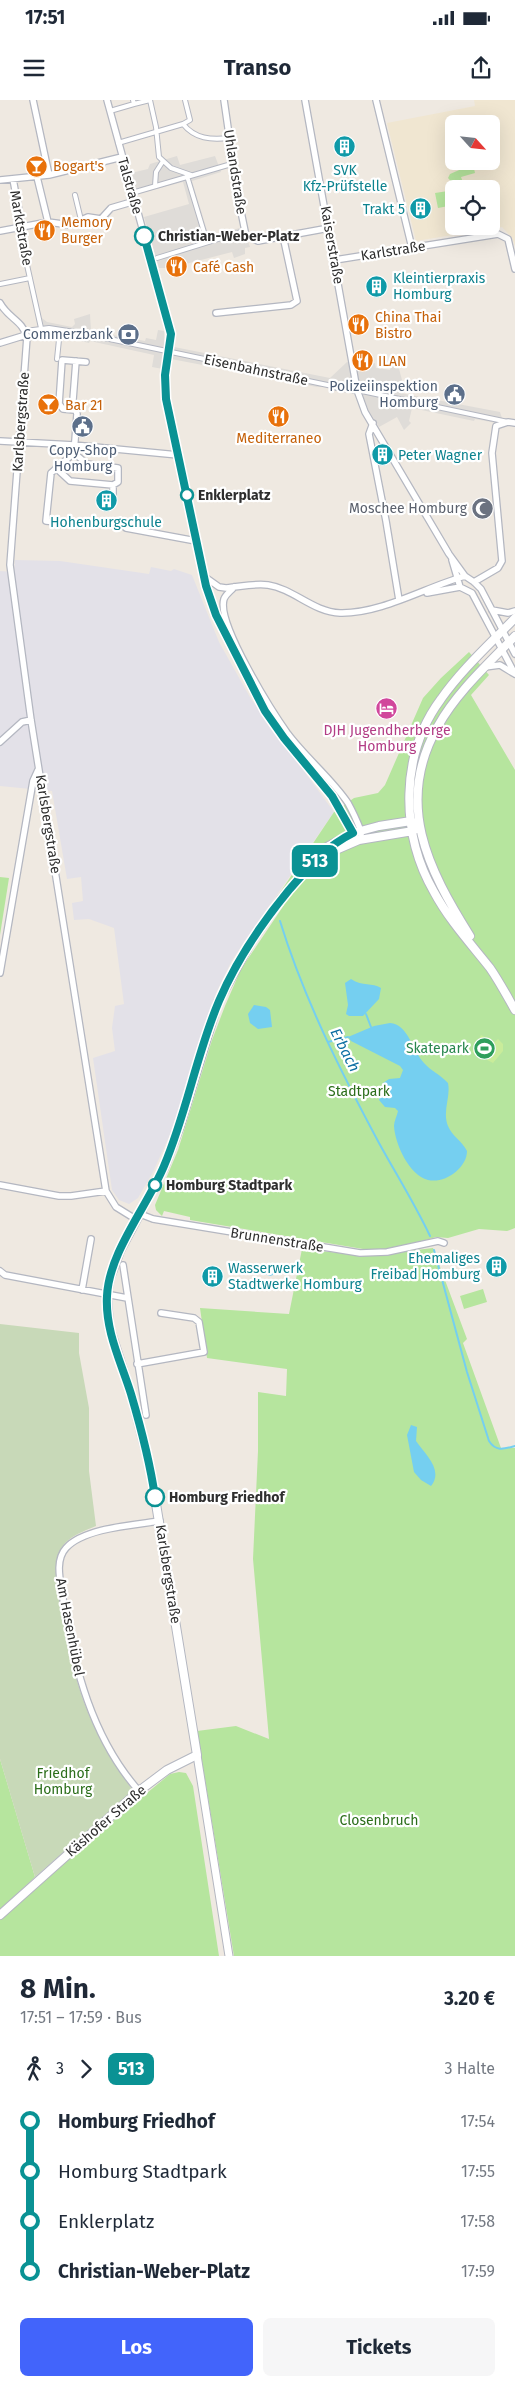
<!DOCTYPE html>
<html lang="de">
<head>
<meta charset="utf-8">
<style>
	body { margin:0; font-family:"Fira Sans",sans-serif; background:#f6f6f7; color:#1f2937; height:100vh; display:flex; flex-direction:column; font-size:19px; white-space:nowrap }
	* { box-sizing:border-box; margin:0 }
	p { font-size:16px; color:#747a83 }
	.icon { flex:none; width:28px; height:28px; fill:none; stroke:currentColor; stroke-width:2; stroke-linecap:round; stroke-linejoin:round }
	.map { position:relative; height:1856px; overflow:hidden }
	.sheet { display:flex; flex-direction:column; background:#fff; flex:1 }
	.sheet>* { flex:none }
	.badge { padding:0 10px; border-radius:8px; font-size:18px; line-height:32px }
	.needle { width:32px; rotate:117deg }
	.buttons { position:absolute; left:445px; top:15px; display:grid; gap:10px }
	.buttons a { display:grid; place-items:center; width:55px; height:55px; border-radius:8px; background:#fff; box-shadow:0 5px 20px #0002; font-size:25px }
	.map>.badge { position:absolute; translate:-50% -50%; box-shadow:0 0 0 2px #fff }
	.legs { display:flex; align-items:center; gap:8px; height:55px; padding:0 20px; font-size:16px }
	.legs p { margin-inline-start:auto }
	.head { display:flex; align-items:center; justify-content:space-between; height:85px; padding:0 20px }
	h1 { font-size:28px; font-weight:700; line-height:38px }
	.cta { display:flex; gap:10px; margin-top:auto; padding:10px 20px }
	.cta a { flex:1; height:58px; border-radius:8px; background:#4264fb; color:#fff; font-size:20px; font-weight:700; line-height:58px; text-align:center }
	.cta a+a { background:#f6f6f7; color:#1f2937 }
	ul { padding:0 20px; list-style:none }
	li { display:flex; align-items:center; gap:18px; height:50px; font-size:19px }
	li i { display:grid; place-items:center; width:8px; height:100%; margin:0 6px; background:currentColor }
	li i::after { content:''; width:12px; height:12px; margin:-6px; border:4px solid; border-radius:50%; background:#fff }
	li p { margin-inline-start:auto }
	li:first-child i { background:linear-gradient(#0000 50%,currentColor 0) }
	li:last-child i { background:linear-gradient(currentColor 50%,#0000 0) }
	.status { display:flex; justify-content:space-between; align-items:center; height:35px; padding:0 25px; background:#fff; direction:ltr }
	.status svg { height:14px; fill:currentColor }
	header { display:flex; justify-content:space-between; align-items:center; height:65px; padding:0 20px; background:#fff; font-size:22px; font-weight:700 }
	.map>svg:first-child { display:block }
</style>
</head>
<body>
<div class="status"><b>17:51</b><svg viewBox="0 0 49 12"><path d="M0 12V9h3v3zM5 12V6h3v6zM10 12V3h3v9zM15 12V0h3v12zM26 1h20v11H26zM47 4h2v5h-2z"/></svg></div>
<header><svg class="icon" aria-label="menu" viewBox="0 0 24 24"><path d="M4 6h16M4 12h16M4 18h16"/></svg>Transo<svg class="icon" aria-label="share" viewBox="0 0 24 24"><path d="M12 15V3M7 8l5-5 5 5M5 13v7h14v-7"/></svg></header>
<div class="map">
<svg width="515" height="1856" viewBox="0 0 515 1856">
	<rect width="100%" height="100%" fill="#efe9e1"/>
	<path fill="#e3e1e8" d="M15,460l45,1 89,13 2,-7 20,4 3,-2 18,6 27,67 32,57 83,113 -102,148 -16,33 -44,137 -19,42 -15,26 -9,6 -10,-4 -7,-10 -19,-132 22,-7 -3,-23 3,-22 9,-2 -10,-76 -25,-9 -15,1 -2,-17 11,-2 -2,-24 -14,2 -15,-88 -52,-5v-215l14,1z"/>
	<path fill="#f0e6d1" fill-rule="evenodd" d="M474,0h41v146l-3,-8 -10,-11 -86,14 -29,-118 88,-17zM454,24h37v37h-37zM454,89h37v37h-37z"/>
	<path fill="#b6e59e" d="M473,64l2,9 -14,4 3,8 9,-3 3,7h-14l-2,-4 -5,1 -7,-8 2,-4z
		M448,91h3l3,14 -16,3 -3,-15z
		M469,552l20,23 -18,20 44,75v458l-8,3 -28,-2 -31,9 -12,-1 -30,9 -31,5 -185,-31v-3l-26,-6 -2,5 -6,-6 -1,-5 23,-55 34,-110 13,-34 16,-37 43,-64 -5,-11 55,-82 20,-14 24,-5 7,-8 38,-87 18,-20z
		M0,777l9,1 -9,57z
		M433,1148l34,91 -4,4 38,105h14v508h-281l-37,-225 39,-5 33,13 -16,-180 5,-108v-59l28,4 1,-27 -80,-11 -7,-50 89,6 13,-65 65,7z
		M483,1189l4,13 -23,7 -4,-13z
		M0,1659l35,118 -35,33z
		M179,1672l7,1 7,13 26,170h-219v-36l73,-66 97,-80z"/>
	<path fill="#c8d9b8" d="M0,1224l79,9v20l10,55v63l7,55c-27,11 -41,17 -40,50 9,52 16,107 41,156 10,20 23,39 36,59l-98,86 -35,-118z"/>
	<path fill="#c9ec9a" d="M481,935l14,7 3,-3 5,5v7l-10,12 -21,-11z"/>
	<path fill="#dfdcd8" d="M177,56l3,9 35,-9 6,16 -29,9 17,56 34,-10 7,20 -5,1v6l-11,4 -2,-6 -62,16h-11l-15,-51 45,-13 -6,-22 -46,12 -6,-21 17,-4 2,-5z
		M17,130h8l5,34 -6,3z
		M90,214l1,17 54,10 1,-3 10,2 2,-10 6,1v14l166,33 17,-16 13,2 15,-1 1,5 14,2 -1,-6 9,1 4,15 -2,13 100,19 3,9 -7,2 -21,-4 -1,2 -62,-13 -3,13 2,2 -7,7 -7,-13 -18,10 -10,-16 -9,-23 -22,-4 -1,3h-20l-151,-29 -3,11 -11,-2 2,-12 -64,-14 -1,2 -12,-3 -5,-5 -7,-1 -3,3h-7v-3l-5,-1 -14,4 -2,4 -7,-1 -2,-9 19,-3 -2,-10 5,4 25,5 3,-3 -1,-5z"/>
	<path fill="#75cff0" d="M351,879c12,8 21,3 30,9l-2,11 -16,17h-14l-3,-2 2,-9 -3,-22z
		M254,905l12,2 4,3 2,17 -14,2 -8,-6 -2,-9z
		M390,923c18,1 23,28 34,40 7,8 17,12 24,20 3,14 -6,28 0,43 4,10 14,15 19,25 0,17 -22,33 -39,29 -19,-5 -33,-36 -34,-54 0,-5 3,-10 4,-15l-3,-3 -10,-1 -6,-7 4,-17 6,-4 11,-1 3,-8 -3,-4 -49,-25 -3,-4 26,-11z
		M263,1164l14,1 -1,9 -6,2 -5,-2z
		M411,1325l6,2 -1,14c9,13 28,29 15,45l-10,-6 -7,-8 -7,-37z"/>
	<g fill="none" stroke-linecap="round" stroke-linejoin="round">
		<path stroke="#75cff0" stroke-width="2" d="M280,821c24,78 61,151 99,222 17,31 36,61 51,93
			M366,914l5,13
			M328,942l20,-5
			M434,1150l33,122 22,69c7,11 15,8 26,5"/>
		<defs>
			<path id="pedestrian" d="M150,0l6,27 3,30 12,11 20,7
				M185,0l5,20 -7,4c12,15 28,16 46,14
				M134,4l16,-4
				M110,11l24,-7 -1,-4
				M118,43l65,-19
				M187,76l20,66
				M155,86l1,-14 7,-11
				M132,93l96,-28 4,-5
				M75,95l6,25
				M22,127l5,38 14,63
				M157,158l87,-27
				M0,184l30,-6
				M25,231l24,-3 32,5 256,54
				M57,259l3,-29
				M357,290l151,32"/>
			<path id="minor" d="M33,0l16,75
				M107,0l64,233 -6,42 1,24 40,187 10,29 49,96 19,27 48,58 23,40
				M224,0l14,97 8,39 12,5 71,-13
				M305,0l52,290 8,22 84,142 16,22 9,6 7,7 34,65
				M376,0l36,148
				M37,77l11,45
				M13,79l9,48
				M0,80l49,-5 73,-18
				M0,131l48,-9 22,3 18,-8 13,2 10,-11 24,-7
				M335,160l163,-26 10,5 7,30
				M0,203c8,15 23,18 27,34l-17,228 21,155 75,471 10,16 21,13
				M216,213l75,-8 6,-4 -14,-65
				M0,243l26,-8
				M76,261l-3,39 4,14 -3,39 -23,20 -5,48 30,3
				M337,287l20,3
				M74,310l-11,-1 -4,-5 3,-44 24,2
				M373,323l-4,11 17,87 13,79
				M0,341l74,4 104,10
				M56,368l14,13 43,4 5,-3v-14l-31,-4 -13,-11
				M113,394v-9
				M126,428l70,13
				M452,460l8,27
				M205,477l14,10 7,1c14,-1 28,-5 42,-3 26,4 45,27 72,28 41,1 86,-26 125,-37
				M474,482l24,-14 4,-7 -10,-108 4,-27 12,-4 7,1
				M234,487c-3,4 -8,7 -10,12 -8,24 49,114 64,135 18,24 43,44 60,69 5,9 9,18 13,28v4
				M460,487l12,6 43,81
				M427,493l33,-6
				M492,510l16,3 7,-2
				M485,567l15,-2 13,8
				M0,642l22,-20 9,-2
				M0,873l33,-192 5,-11
				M0,1085l59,11h12l35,-5
				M140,1114l13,5 207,34 27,-1 51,-11 6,2
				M123,1165l23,150
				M0,1171l5,4 122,23
				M82,1190l9,-51
				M137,1264l67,-12 -5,-30 -5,-4 -33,-5
				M139,1691c-47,-53 -65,-124 -76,-192 -2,-16 -9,-38 3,-51 18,-20 68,-23 94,-27"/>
			<path id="tertiary" d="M197,1655l32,201"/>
			<path id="secondary" d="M515,518c-25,26 -53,51 -74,81 -41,55 -41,134 -7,193 15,28 37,52 56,76 9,13 17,28 25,42
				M322,756l37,-16 54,-9 3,-2
				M470,836c-42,-67 -76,-133 -32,-210 19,-34 50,-62 77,-90
				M0,1815l139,-124 28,-21 30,-15 -47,-288 -19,-73 -22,-68 -2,-31 3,-17 10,-27 44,-83 16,-42 38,-124 33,-60 30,-43 46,-52 26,-14 26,-7 32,-5 8,5"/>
		</defs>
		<use href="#pedestrian" stroke="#b4b7c1" stroke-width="6"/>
		<use href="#minor" stroke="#b4b7c1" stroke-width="8"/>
		<use href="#tertiary" stroke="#b4b7c1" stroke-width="9"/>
		<use href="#secondary" stroke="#b4b7c1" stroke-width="10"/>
		<use href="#pedestrian" stroke="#fff" stroke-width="4"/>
		<use href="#minor" stroke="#fff" stroke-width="5.5"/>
		<use href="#tertiary" stroke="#fff" stroke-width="7"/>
		<use href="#secondary" stroke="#fff" stroke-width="8"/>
	</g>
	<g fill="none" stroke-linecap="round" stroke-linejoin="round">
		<defs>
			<path id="line-1" d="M144,136l27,98 -6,41 1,24 40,187 10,29 49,96 19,27 48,58 21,37c-28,14 -44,34 -64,57 -28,34 -53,71 -70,111 -23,54 -32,111 -55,165 -17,41 -55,86 -57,130 -2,35 14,66 24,98 10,34 19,68 24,103"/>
		</defs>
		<use href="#line-1" stroke="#fff" stroke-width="11"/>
		<use href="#line-1" stroke="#0a9294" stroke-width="8"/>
	</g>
	<defs>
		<symbol id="building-disc" viewBox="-11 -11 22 22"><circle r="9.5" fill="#0f9aa8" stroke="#fff"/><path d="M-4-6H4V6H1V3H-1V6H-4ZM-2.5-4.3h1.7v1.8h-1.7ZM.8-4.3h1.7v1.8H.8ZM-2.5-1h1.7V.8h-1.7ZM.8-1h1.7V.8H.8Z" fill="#fff"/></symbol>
		<symbol id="bar-disc" viewBox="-11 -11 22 22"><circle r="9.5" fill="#e8710a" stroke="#fff"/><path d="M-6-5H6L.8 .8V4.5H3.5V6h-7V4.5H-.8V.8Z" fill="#fff"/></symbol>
		<symbol id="restaurant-disc" viewBox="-11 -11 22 22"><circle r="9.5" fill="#e8710a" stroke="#fff"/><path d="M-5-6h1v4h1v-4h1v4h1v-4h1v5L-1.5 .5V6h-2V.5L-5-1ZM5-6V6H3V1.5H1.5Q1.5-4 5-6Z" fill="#fff"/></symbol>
		<symbol id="bank-disc" viewBox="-11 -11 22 22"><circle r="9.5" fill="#5c6f8a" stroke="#fff"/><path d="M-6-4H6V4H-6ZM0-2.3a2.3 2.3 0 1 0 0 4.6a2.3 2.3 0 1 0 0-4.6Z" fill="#fff"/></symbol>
		<symbol id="civic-disc" viewBox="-11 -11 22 22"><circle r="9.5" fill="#5c6f8a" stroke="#fff"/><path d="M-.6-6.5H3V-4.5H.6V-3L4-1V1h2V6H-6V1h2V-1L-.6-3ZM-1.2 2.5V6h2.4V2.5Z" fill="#fff"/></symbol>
		<symbol id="mosque-disc" viewBox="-11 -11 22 22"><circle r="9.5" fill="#6b7280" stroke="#fff"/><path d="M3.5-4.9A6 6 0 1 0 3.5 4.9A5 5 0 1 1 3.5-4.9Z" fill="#fff"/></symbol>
		<symbol id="hotel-disc" viewBox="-11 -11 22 22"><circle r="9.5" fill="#d1479c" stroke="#fff"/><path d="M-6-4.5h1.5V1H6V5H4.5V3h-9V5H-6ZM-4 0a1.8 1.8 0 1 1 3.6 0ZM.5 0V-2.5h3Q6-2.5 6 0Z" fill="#fff"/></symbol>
		<symbol id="stadium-disc" viewBox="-11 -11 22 22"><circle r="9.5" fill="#2e9e5b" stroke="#fff"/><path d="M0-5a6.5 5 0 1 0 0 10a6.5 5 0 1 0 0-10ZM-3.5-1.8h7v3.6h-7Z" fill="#fff"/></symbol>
	</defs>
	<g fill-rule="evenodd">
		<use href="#building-disc" x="332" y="34" width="25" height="25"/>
		<use href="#bar-disc" x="24" y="54" width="25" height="25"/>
		<use href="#building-disc" x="408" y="96" width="25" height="25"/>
		<use href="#restaurant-disc" x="32" y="118" width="25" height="25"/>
		<use href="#restaurant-disc" x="164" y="154" width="25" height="25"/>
		<use href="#building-disc" x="364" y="174" width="25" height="25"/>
		<use href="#restaurant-disc" x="346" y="212" width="25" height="25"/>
		<use href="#bank-disc" x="116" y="222" width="25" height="25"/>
		<use href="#restaurant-disc" x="350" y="248" width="25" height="25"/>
		<use href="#civic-disc" x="442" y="282" width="25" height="25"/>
		<use href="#bar-disc" x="36" y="292" width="25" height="25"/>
		<use href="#restaurant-disc" x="266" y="304" width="25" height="25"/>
		<use href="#civic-disc" x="70" y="314" width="25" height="25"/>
		<use href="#building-disc" x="370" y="342" width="25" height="25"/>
		<use href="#building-disc" x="94" y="388" width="25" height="25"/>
		<use href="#mosque-disc" x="470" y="396" width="25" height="25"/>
		<use href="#hotel-disc" x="374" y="596" width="25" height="25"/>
		<use href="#stadium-disc" x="472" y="936" width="25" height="25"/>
		<use href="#building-disc" x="484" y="1154" width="25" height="25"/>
		<use href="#building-disc" x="200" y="1164" width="25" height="25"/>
	</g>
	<g fill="#fff" stroke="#0a9294" stroke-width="2.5">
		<circle cx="144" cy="136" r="9"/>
		<circle cx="187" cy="395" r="6"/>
		<circle cx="155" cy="1085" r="6"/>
		<circle cx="155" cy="1397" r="9"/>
	</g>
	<g text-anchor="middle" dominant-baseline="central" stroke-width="4.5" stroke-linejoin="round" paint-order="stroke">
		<g font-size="14" fill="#c56008" stroke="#fff" text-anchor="start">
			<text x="53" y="66">Bogart's</text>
			<text x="61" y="122">Memory<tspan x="61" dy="16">Burger</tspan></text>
			<text x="193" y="167">Café Cash</text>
			<text x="375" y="217">China Thai<tspan x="375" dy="16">Bistro</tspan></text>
			<text x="378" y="261">ILAN</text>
			<text x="65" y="305">Bar 21</text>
			<text x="279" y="338" text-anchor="middle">Mediterraneo</text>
		</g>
		<g font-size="14" fill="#0d838f" stroke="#fff" text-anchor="start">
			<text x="345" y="70" text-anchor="middle">SVK<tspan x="345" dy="16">Kfz-Prüfstelle</tspan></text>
			<text x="405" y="109" text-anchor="end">Trakt 5</text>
			<text x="393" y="178">Kleintierpraxis<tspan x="393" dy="16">Homburg</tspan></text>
			<text x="398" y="355">Peter Wagner</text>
			<text x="106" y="422" text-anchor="middle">Hohenburgschule</text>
			<text x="480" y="1158" text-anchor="end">Ehemaliges<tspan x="480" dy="16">Freibad Homburg</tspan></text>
			<text x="228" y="1168">Wasserwerk<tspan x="228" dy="16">Stadtwerke Homburg</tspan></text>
		</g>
		<g font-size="14" fill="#2e2e2e" stroke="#fff">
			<text transform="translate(235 72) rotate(81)">Uhlandstraße</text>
			<text transform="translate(130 86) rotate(74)">Talstraße</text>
			<text transform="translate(21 128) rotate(80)">Marktstraße</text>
			<text transform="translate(332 145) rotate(80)">Kaiserstraße</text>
			<text transform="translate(393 151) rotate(-9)">Karlstraße</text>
			<text transform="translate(256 270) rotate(12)">Eisenbahnstraße</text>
			<text transform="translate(21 322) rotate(-86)">Karlsbergstraße</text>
			<text transform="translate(48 724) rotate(81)">Karlsbergstraße</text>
			<text transform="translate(277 1140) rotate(9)">Brunnenstraße</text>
			<text transform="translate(168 1474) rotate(81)">Karlsbergstraße</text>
			<text transform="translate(70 1527) rotate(79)">Am Hasenhübel</text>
			<text transform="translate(106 1721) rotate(-41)">Käshofer Straße</text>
		</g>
		<g font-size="14" font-weight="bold" fill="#2e2e2e" stroke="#fff" text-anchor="start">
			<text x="158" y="136">Christian-Weber-Platz</text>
			<text x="198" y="395">Enklerplatz</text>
			<text x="166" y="1085">Homburg Stadtpark</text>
			<text x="169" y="1397">Homburg Friedhof</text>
		</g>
		<g font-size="14" fill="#4e5e75" stroke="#fff" text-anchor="end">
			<text x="113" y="234">Commerzbank</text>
			<text x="438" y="286">Polizeiinspektion<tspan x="438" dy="16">Homburg</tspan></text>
			<text x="83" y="350" text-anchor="middle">Copy-Shop<tspan x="83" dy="16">Homburg</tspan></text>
		</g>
		<g font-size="14" fill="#5b616d" stroke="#fff" text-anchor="end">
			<text x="467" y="408">Moschee Homburg</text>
		</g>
		<g font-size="14" fill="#b23c85" stroke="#fff">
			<text x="387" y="630">DJH Jugendherberge<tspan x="387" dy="16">Homburg</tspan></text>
		</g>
		<g font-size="14" fill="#27864d" stroke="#fff" text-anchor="end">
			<text x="469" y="948">Skatepark</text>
		</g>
		<g font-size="14" fill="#2c6e1b" stroke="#fff">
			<text x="359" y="991">Stadtpark</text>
			<text x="63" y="1673">Friedhof<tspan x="63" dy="16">Homburg</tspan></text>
			<text x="379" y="1720">Closenbruch</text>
		</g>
		<g font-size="15" font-style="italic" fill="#0d6fa3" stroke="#fff">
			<text transform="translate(345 950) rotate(63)">Erbach</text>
		</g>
	</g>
</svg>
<div class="buttons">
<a><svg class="needle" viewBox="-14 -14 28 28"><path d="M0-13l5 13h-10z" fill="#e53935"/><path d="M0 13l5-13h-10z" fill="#747a83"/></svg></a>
<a><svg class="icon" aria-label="locate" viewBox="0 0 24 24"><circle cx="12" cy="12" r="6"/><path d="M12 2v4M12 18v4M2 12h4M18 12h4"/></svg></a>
</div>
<b class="badge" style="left:315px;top:761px;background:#0a9294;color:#fff">513</b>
</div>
<section class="sheet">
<div class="head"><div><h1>8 Min.</h1><p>17:51 – 17:59 · Bus</p></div><b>3.20 €</b></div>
<div class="legs"><svg class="icon" aria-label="walk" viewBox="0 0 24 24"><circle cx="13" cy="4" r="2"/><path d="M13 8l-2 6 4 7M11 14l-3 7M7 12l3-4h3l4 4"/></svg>3<svg class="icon" aria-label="forward" viewBox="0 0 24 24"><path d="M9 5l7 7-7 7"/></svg><b class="badge" style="background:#0a9294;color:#fff">513</b><p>3 Halte</p></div>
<ul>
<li><i style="color:#0a9294"></i><b>Homburg Friedhof</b><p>17:54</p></li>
<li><i style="color:#0a9294"></i><span>Homburg Stadtpark</span><p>17:55</p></li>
<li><i style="color:#0a9294"></i><span>Enklerplatz</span><p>17:58</p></li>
<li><i style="color:#0a9294"></i><b>Christian-Weber-Platz</b><p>17:59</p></li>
</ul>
<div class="cta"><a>Los</a><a>Tickets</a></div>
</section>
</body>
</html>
